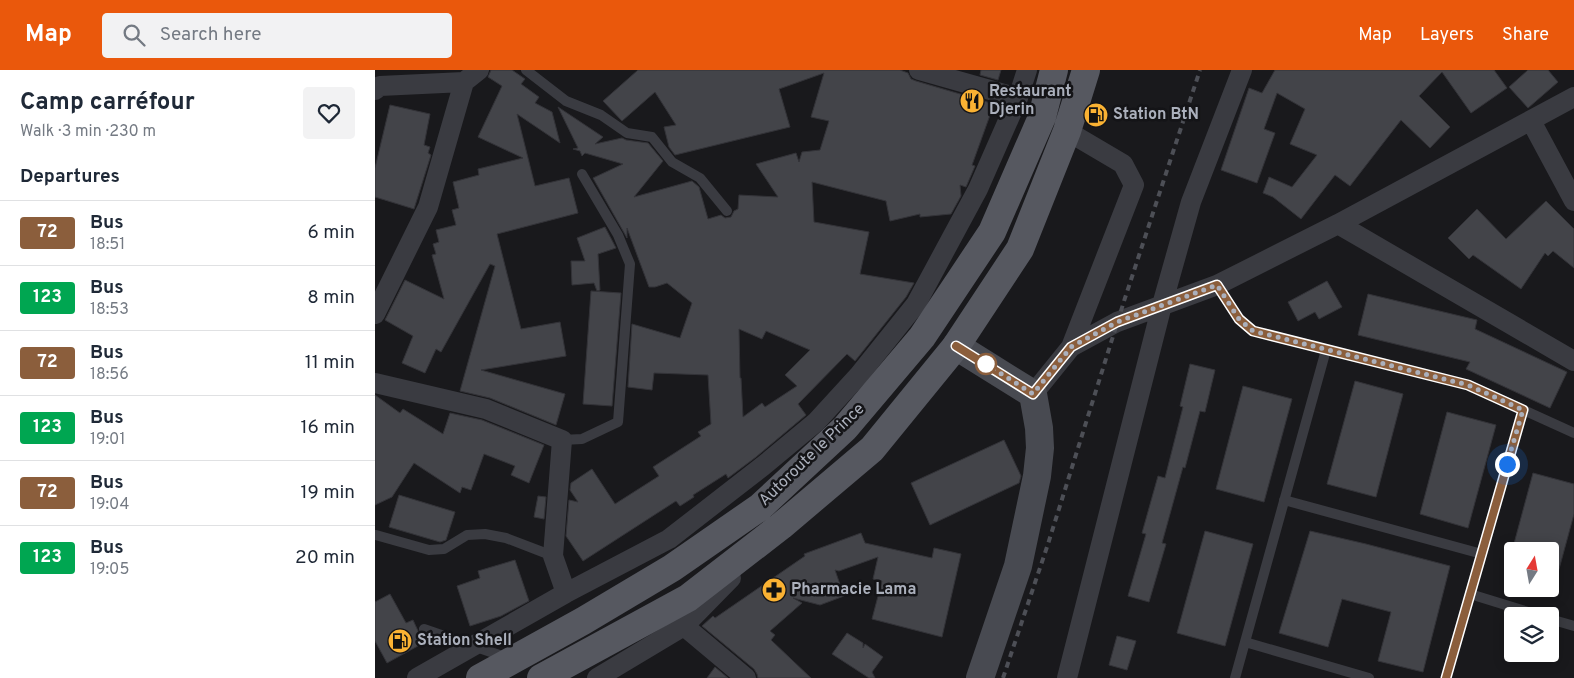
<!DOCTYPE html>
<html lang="en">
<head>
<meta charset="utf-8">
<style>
	body { margin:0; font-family:Overpass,sans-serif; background:#f2f2f3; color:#1f2937; height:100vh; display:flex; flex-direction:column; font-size:19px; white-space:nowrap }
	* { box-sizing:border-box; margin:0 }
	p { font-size:16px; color:#747a83 }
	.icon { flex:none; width:28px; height:28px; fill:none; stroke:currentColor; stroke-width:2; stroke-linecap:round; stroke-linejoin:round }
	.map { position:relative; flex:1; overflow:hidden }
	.sheet { display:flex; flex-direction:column; background:#fff; width:375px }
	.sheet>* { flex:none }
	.badge { padding:0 10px; border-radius:4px; font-size:18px; line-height:32px }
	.needle { width:32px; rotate:11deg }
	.fabs { position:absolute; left:1129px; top:472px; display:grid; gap:10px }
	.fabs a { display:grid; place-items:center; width:55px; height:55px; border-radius:5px; background:#fff; box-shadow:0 2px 12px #0003; font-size:25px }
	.you { position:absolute; width:25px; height:25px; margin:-12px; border:4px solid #fff; border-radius:50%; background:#1a73e8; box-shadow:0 0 0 8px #1a73e833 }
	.map>.badge { position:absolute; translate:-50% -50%; box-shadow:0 0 0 2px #fff }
	h2 { padding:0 20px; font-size:19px; line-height:45px }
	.round { display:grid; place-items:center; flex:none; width:52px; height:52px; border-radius:5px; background:#f2f2f3 }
	.headline { display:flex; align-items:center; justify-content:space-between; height:85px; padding:0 20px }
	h1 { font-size:24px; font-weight:700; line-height:38px }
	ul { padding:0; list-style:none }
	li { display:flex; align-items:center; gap:15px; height:65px; padding:0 20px; border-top:1px solid #e0e1e3 }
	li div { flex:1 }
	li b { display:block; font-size:19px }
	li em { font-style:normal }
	li .badge { min-width:55px; font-weight:700; text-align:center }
	header { display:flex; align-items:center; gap:30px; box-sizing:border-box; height:70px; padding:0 25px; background:#ea580c; color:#fff }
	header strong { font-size:24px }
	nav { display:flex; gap:28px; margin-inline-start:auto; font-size:18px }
	.search { width:350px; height:45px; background:#f2f2f3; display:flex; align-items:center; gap:12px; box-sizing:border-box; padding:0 18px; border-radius:5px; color:#747a83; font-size:19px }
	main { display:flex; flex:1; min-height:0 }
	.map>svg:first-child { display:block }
</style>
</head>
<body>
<header>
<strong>Map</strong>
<div class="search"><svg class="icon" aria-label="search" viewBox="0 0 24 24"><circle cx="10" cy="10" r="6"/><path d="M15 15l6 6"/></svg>Search here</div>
<nav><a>Map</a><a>Layers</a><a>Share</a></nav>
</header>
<main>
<section class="sheet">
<div class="headline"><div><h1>Camp carréfour</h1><p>Walk · 3 min · 230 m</p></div><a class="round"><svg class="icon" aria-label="heart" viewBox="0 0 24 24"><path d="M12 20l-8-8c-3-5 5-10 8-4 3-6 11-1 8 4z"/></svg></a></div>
<h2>Departures</h2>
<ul>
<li><span class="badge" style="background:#8b5e3c;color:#fff">72</span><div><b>Bus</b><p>18:51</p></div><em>6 min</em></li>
<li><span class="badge" style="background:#00a651;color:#fff">123</span><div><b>Bus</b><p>18:53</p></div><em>8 min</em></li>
<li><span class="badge" style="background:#8b5e3c;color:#fff">72</span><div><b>Bus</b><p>18:56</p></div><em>11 min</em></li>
<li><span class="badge" style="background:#00a651;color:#fff">123</span><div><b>Bus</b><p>19:01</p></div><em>16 min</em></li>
<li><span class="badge" style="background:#8b5e3c;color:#fff">72</span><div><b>Bus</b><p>19:04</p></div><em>19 min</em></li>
<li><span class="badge" style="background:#00a651;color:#fff">123</span><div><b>Bus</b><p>19:05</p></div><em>20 min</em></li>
</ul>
</section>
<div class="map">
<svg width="1199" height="608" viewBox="0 0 1199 608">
	<rect width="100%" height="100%" fill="#19191c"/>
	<path fill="#434449" stroke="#333338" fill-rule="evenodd" d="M116,0h21l13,9 -4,5 18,13 -4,6 17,9 8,31 -43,-29 18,72 34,-8 9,35 -81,21 24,95 39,-7 6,34 -85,14 84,24 -9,31 -66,-27 -30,-7 35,-125 -5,-2 -49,88 -5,-3 -11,24 -23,-10 11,-27 -28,-16 20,-40 39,19 -12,-44 4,-1 -3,-10 6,-2 -3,-12 20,-5 -4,-15 7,-2 -6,-26 26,-7 -1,-6 45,-11 -45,-21 24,-51 -14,-9z
		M263,0h262l8,3 3,6 5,2 78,23 -22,61 3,1 -9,21 -6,-2 1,11 -10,18 -31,3v-3l-30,7 -4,-20 -74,-19 2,40 55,10 -9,42 54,9 -8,14 -51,64 -8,-7 -49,50 8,11 -50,42 -28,21 -2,-4 -33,21 1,2 -14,9 -4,-5 -93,60 -17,-25 3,-36 9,2 -8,-12 1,-7 21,-14 23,35 44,-28 -6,-9 48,-31 -3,-4 13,-8 -3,-49 -54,-2 -2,17 -24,-3 4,-63 48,14 12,-35 -25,-20 -12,4h-6l-22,-59v10l-34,-60 30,-14 -38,-11 -3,3 -2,-5 -7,-2 5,-1 -20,-41 45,30 -8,7 27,-6 4,2 22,3 15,18 -29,36 58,-16 7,6 9,32 13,-4 4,3 6,-1 3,-6 4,-2 1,-14 39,2 -22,-33 40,-11 3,9 3,-10 18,-2 9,-29 -18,-4 13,-44 -45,16 11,38 -115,28 -6,-8 -5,-20 12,-2 -21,-33 -33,29 -19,-20zM364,259l23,10 4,-8 44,19 -25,25 12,11 -32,21 -3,-4 -19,14 -2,-39h-1z
		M606,0h20l-3,10 -18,-5z
		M900,0h219l13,18 -36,25 -29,-41 -23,24 31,31 -20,21 -29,-28 -51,66 -15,-11 -34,44 -28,-22 -10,-4 6,-16 23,10 25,-32 -27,-11 15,-35 -28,-16 -13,36 11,4 -18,50 -36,-13 28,-82 13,5z
		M1153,0h20l10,12 -30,26 -19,-21z
		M15,35l40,9 -6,31 6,2 -2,6 3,2 -17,54 -39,-12v-29z
		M1171,131l28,28v39l-21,-17 -5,5 -3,-3 -24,36 -48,-34 -4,4 -21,-21 29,-29 29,30z
		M230,157l11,21 -18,6 2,36 -3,1 -3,-8 -22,2 -1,-24h14l-8,-23z
		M952,211l15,26 -23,12 -4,-7 -17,9 -10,-19z
		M216,221l30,2 -9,113 -29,-2z
		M993,224l109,26 -2,9 92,43 -17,36 -84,-39 4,-7 -112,-27z
		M815,294l25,6 -10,42 -5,-1 -15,57 -2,-1 -21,76 4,1 -17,58 -21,-6 18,-62 -4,-1 16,-57 7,2 18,-71 -3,-1z
		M980,311l48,13 -27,103 -49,-13z
		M868,316l49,13 -28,103 -48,-13z
		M0,325l25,18 3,-4 40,25 7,-21 32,7 62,25 -15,38 -18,-8 4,-9 -31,-12 -13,36 -9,-3 -2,6 -46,-30 -22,34 -17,8z
		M1072,342l49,13 -28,103 -48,-14z
		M629,370l17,36 -2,7 -89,42 -19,-42z
		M1158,403l41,11v30l-19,70 -5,-1v-32h-38z
		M24,425l56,17 -9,28 -6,2 -51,-15z
		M163,426l8,1 -2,22 -10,-2z
		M830,461l48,13 -28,102 -48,-13z
		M935,461l56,13 84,22 -27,106 -45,-11 13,-49 -49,-13 -14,48 -49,-14z
		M486,463l4,10 67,15 2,-10 27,6 -19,83 -70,-18 10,-38 -9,-2 5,-22 -39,14 -4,-1 9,26 -24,9 -27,-7 9,5 -32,28 5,4 -4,5 40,38h-53l-1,-4 -3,-5 -52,-43 11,-10 2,2 90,-62 -1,-2z
		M140,490l14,41 -28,15 -31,10 -13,-40 23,-8 -2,-7z
		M15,524l16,29 7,-3 6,13 3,3 3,6 -38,21 -12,-22v-39z
		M472,563l16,10v5l2,-4 18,13 -11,15 3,6h-6l-37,-24z
		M742,566l19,5 -9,29 -18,-5z
		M340,597l13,11h-21z"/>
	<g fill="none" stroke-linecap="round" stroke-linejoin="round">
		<path stroke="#3a3b41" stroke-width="10" d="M151,0l40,31 35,14 26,18 25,4 20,25 28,16 27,33
			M842,215l22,34 14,12 215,54 106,48
			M187,370l20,-1 36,-17 12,-158 -12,-29 -36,-61
			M909,430l198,54
			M1,465l53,15 15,-1 23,-14 18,-1 21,4 47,18
			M1095,524l71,22
			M1175,549l24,7
			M49,559l84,29
			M870,572l124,36
			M860,608l91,-328
			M1071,608l77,-268"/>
		<path stroke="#3a3b41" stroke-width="20" d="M544,0l99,28
			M0,20l5,-4 84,-4
			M1156,51l43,80
			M692,61l56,33 11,21 -63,162
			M963,154l236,137
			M0,244l53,-107 36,-125 15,-12
			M0,313l111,26 76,31 -9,116 13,37
			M658,324l38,-47 46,-25 100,-37 121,-61 236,-127
			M309,556l62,52
			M42,608l149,-85 103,-54 94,-73 53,-44 43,-47 57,-71 62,-115 40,-91 9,-28
			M222,608l87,-52 47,-48
			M692,608l95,-373 29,-103 51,-132"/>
		<path stroke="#484a51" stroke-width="28" d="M581,276l77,48 6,34 1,20 -3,28 -19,90 -38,112"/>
		<path stroke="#565860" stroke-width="28" d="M105,608l103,-57 89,-53 88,-61 85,-79 77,-91 70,-105 50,-115 12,-47
			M166,608l147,-80 93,-72 91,-77 84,-103 64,-97 47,-118 19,-61"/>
		<path stroke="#4d4f56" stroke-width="4" stroke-dasharray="6 5" stroke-linecap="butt" d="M628,608l45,-134 77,-246 75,-228"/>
	</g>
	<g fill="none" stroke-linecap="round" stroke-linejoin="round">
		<defs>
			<path id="line" d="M581,276l77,48 38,-47 46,-25 100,-37 22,34 14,12 215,54 55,25 -77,268"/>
		</defs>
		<use href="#line" stroke="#fff" stroke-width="11"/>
		<use href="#line" stroke="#8b5e3c" stroke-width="8"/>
		<path stroke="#abb0bc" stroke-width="5" stroke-dasharray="0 9" d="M611,294l47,30 38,-47 46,-25 100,-37 22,34 14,12 215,54 55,25 -16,54"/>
	</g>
	<defs>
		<symbol id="restaurant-disc" viewBox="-11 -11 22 22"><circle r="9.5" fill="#fab233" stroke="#141417"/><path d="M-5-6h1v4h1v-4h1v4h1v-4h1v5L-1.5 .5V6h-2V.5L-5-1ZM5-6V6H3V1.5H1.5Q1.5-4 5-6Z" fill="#111"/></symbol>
		<symbol id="fuel-disc" viewBox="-11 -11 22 22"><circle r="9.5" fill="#fab233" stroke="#141417"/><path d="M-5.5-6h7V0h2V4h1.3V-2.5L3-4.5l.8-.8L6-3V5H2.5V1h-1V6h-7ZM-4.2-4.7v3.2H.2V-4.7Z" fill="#111"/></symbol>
		<symbol id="pharmacy-disc" viewBox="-11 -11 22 22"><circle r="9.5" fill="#fab233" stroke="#141417"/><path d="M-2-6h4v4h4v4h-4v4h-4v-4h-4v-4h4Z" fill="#111"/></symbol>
	</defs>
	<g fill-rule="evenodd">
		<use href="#restaurant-disc" x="583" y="17" width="28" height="28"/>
		<use href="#fuel-disc" x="707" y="31" width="28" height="28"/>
		<use href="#pharmacy-disc" x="385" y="506" width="28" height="28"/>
		<use href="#fuel-disc" x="11" y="557" width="28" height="28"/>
	</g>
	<circle fill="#fff" stroke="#8b5e3c" stroke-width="2.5" cx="611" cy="294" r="10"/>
	<g text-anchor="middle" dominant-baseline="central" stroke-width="5" stroke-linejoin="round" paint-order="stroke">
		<g font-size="16" font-weight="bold" fill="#abb0bc" stroke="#141417" text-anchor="start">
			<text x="614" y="22">Restaurant<tspan x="614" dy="18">Djerin</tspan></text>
			<text x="738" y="45">Station BtN</text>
			<text x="416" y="520">Pharmacie Lama</text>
			<text x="42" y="571">Station Shell</text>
		</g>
		<g font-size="16" fill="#abb0bc" stroke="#141417">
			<text transform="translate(437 385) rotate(-44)">Autoroute le Prince</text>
		</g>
	</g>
</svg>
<div class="fabs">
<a><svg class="needle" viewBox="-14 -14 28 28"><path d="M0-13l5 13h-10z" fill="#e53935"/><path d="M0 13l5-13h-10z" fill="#747a83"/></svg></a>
<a><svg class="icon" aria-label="layers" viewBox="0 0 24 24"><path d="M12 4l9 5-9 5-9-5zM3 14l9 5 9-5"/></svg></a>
</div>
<div class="you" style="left:1132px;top:394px"></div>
</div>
</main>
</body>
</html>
